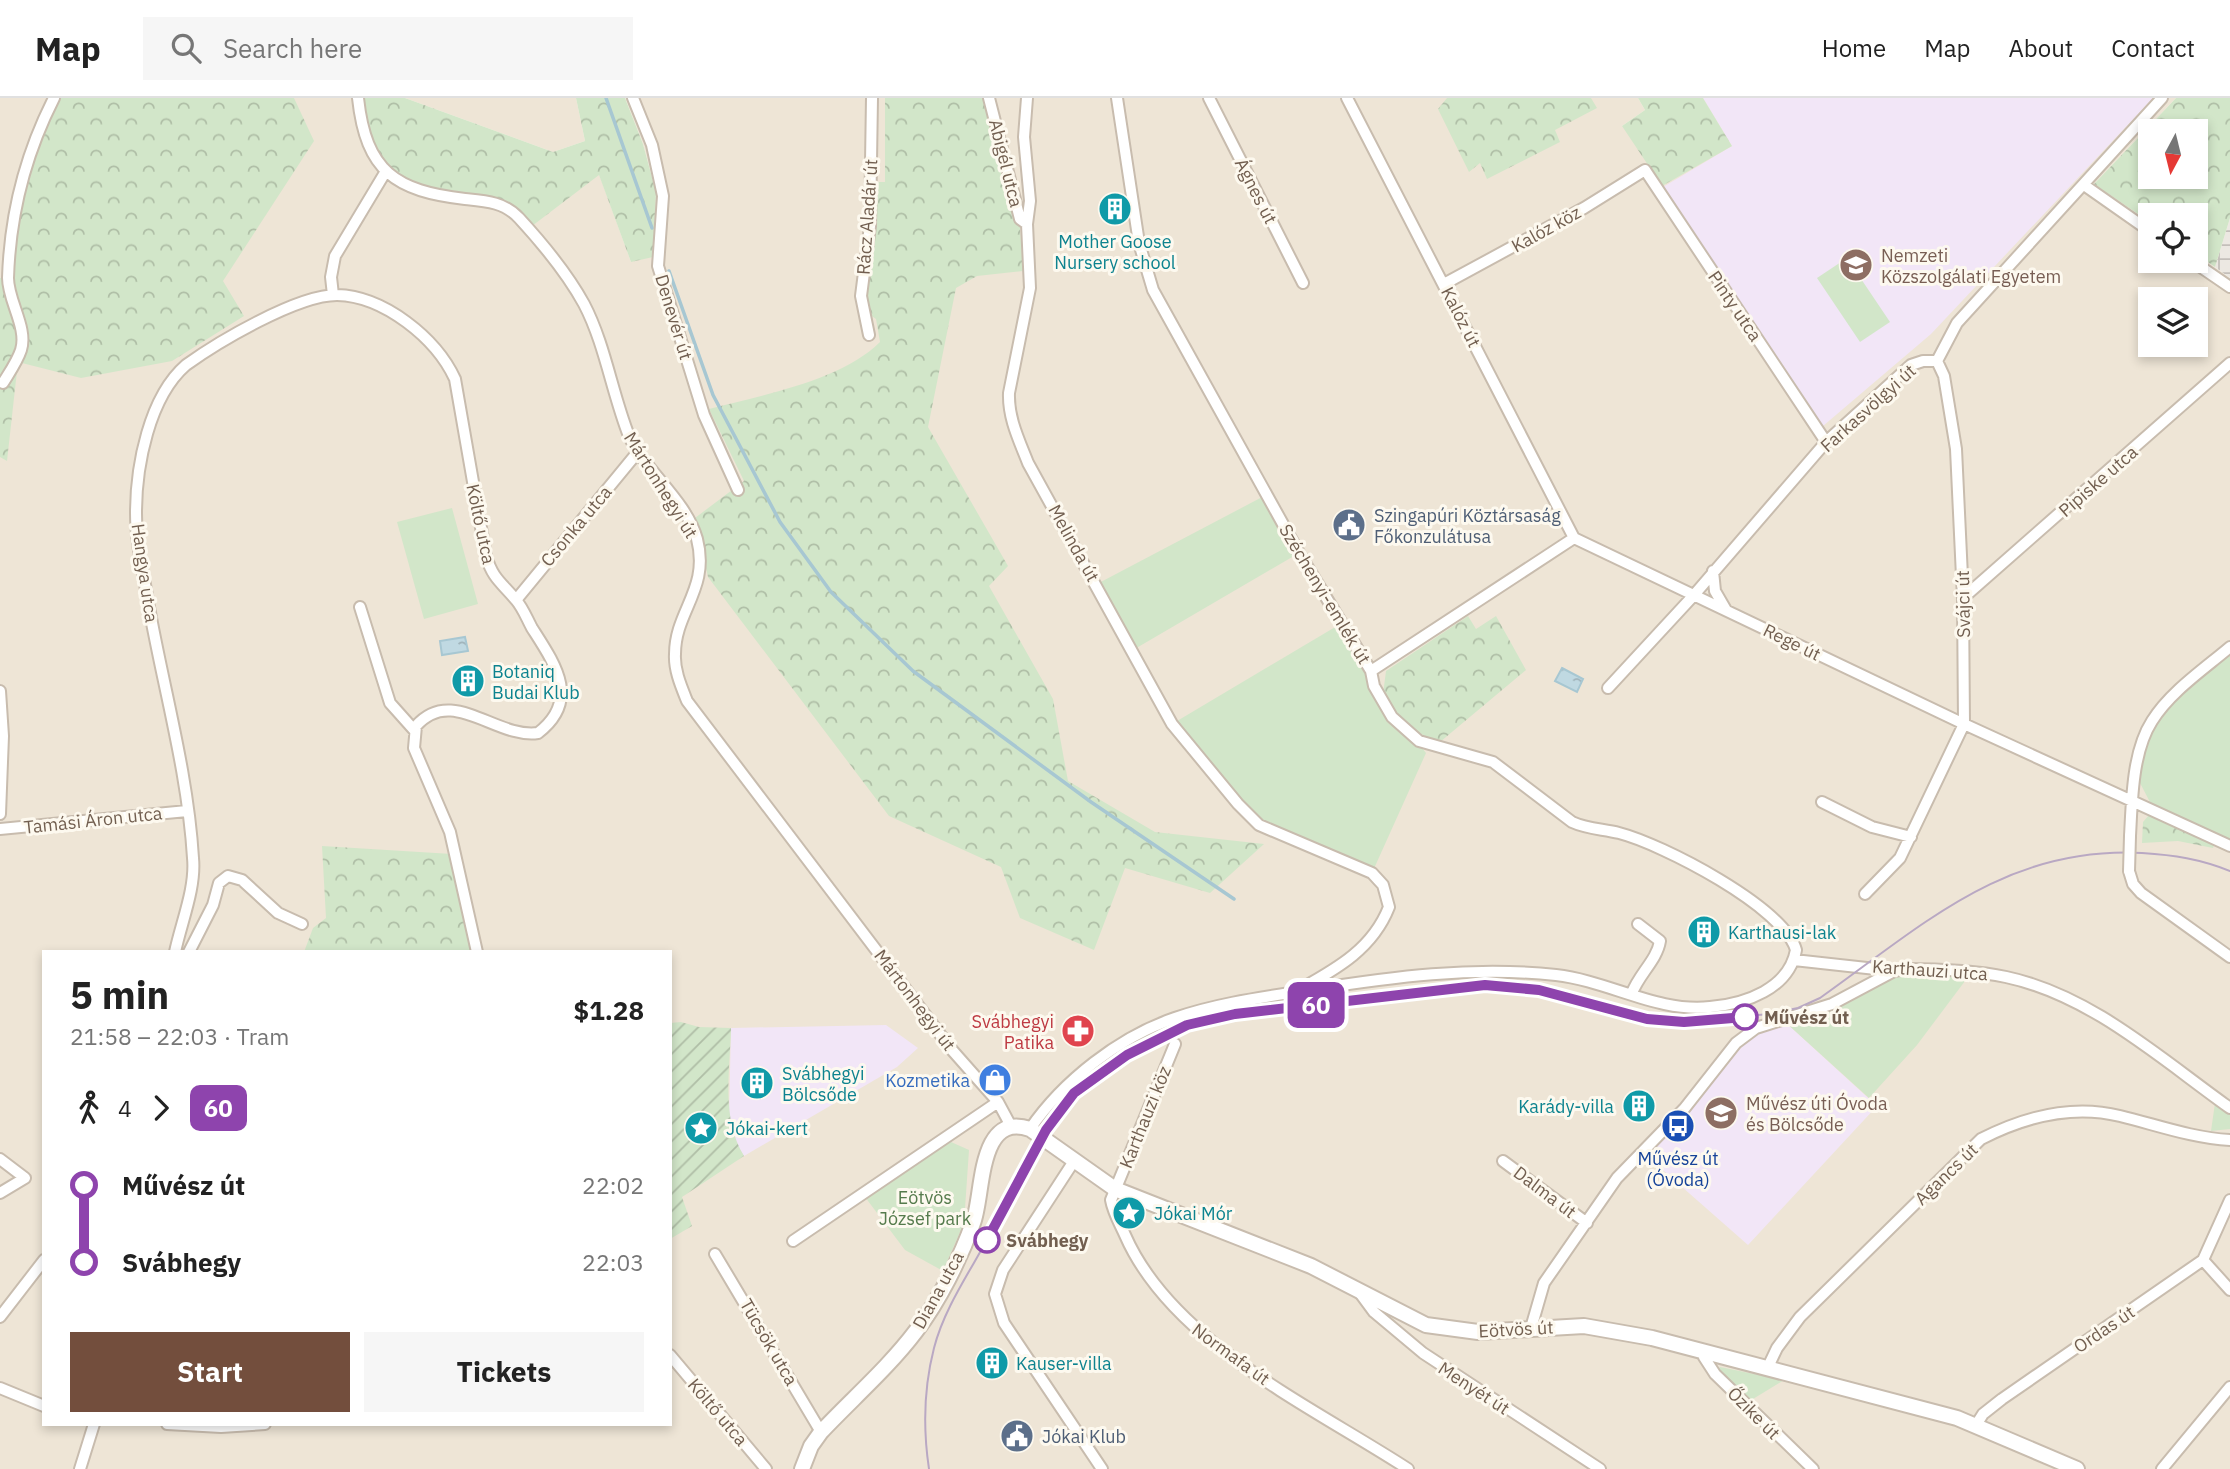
<!DOCTYPE html>
<html lang="en">
<head>
<meta charset="utf-8">
<style>
	body { margin:0; font-family:"IBM Plex Sans",sans-serif; background:#f6f6f6; color:#222; height:100vh; display:flex; flex-direction:column; font-size:26px; white-space:nowrap }
	* { box-sizing:border-box; margin:0 }
	p { font-size:23px; color:#767676 }
	.icon { flex:none; width:38px; height:38px; fill:none; stroke:currentColor; stroke-width:2; stroke-linecap:round; stroke-linejoin:round }
	.map { position:relative; flex:1; overflow:hidden }
	.panel { position:absolute; left:42px; top:852px; width:630px; height:476px; display:flex; flex-direction:column; background:#fff; border-radius:0px; box-shadow:0 4px 10px #0003 }
	.panel>* { flex:none }
	.badge { padding:0 14px; border-radius:10px; font-size:24px; line-height:46px }
	.needle { width:46px; rotate:187deg }
	.tools { position:absolute; left:2138px; top:21px; display:grid; gap:14px }
	.tools a { display:grid; place-items:center; width:70px; height:70px; border-radius:0px; background:#fff; box-shadow:0 4px 10px #0003; font-size:35px }
	.map>.badge { position:absolute; translate:-50% -50%; box-shadow:0 0 0 4px #fff }
	.legs { display:flex; align-items:center; gap:10px; height:77px; padding:0 28px; font-size:23px }
	.legs p { margin-inline-start:auto }
	.summary { display:flex; align-items:center; justify-content:space-between; height:119px; padding:0 28px }
	h1 { font-size:38px; font-weight:700; line-height:52px }
	.cta { display:flex; gap:14px; margin-top:auto; padding:14px 28px }
	.cta a { flex:1; height:80px; border-radius:0px; background:#734e3d; color:#fff; font-size:28px; font-weight:700; line-height:80px; text-align:center }
	.cta a+a { background:#f6f6f6; color:#222 }
	ul { padding:0 28px; list-style:none }
	li { display:flex; align-items:center; gap:24px; height:77px; font-size:26px }
	li i { display:grid; place-items:center; width:10px; height:100%; margin:0 9px; background:currentColor }
	li i::after { content:''; width:18px; height:18px; margin:-9px; border:5px solid; border-radius:50%; background:#fff }
	li p { margin-inline-start:auto }
	li:first-child i { background:linear-gradient(#0000 50%,currentColor 0) }
	li:last-child i { background:linear-gradient(currentColor 50%,#0000 0) }
	header { display:flex; align-items:center; gap:42px; box-sizing:border-box; height:98px; padding:0 35px; background:#fff; border-bottom:2px solid #e0e0e0 }
	header strong { font-size:33px }
	nav { display:flex; gap:38px; margin-inline-start:auto; font-size:24px }
	.search { width:490px; height:63px; background:#f6f6f6; display:flex; align-items:center; gap:18px; box-sizing:border-box; padding:0 24px; border-radius:0px; color:#767676; font-size:26px }
	.map>svg:first-child { display:block }
</style>
</head>
<body>
<header>
<strong>Map</strong>
<div class="search"><svg class="icon" aria-label="search" viewBox="0 0 24 24"><circle cx="10" cy="10" r="6"/><path d="M15 15l6 6"/></svg>Search here</div>
<nav><a>Home</a><a>Map</a><a>About</a><a>Contact</a></nav>
</header>
<div class="map">
<svg width="2230" height="1371" viewBox="0 0 2230 1371">
	<defs>
		<pattern id="industrial-grid" width="8" height="8" patternUnits="userSpaceOnUse" patternTransform="scale(1.75)"><rect width="8" height="8" fill="#ece8e2"/><path d="M0 4h8M4 0v8" fill="none" stroke="#c4bfba"/></pattern>
		<pattern id="forest-crowns" width="20" height="18" patternUnits="userSpaceOnUse" patternTransform="scale(1.75)"><rect width="20" height="18" fill="#d2e6c9"/><path d="M2 6a3 3 0 1 1 6 0M12 15a3 3 0 1 1 6 0" fill="none" stroke="#afbea6"/></pattern>
		<pattern id="garden-furrows" width="10" height="10" patternUnits="userSpaceOnUse" patternTransform="scale(1.75)"><rect width="10" height="10" fill="#d2e6c9"/><path d="M-1 1l2-2M0 10L10 0M9 11l2-2" fill="none" stroke="#afbea6"/></pattern>
		<pattern id="water-ripples" width="26" height="14" patternUnits="userSpaceOnUse" patternTransform="scale(1.75)"><rect width="26" height="14" fill="#c0d9e2"/><path d="M2 4q2-2 4 0t4 0M15 11q2-2 4 0t4 0" fill="none" stroke="#a0b3ba"/></pattern>
	</defs>
	<rect width="100%" height="100%" fill="#faf5e9"/>
	<path fill="#eee5d6" fill-rule="evenodd" d="M0,0h358l129,103 18,-1 94,-26 32,88 25,-70 -13,-48 -18,-46h1013l7,12 -23,16 110,20 -29,-48h473l-82,86 57,39v38h45v-7l34,24v375l-78,154 78,33v629h-2230zM2151,201h45v46h-45zM44,854h626v472h-626z
		M405,0h171l9,43 -32,11z"/>
	<path fill="url(#industrial-grid)" d="M2230,120v60l-15,-11z"/>
	<path fill="#f2e6f7" d="M1703,0h450l-222,236 -108,92 -160,-239 69,-41z
		M1784,923l93,85 -129,139 -100,-88 101,-119z
		M886,927l32,23 -21,19 -153,89 -11,-17 -4,-22 2,-89z"/>
	<path fill="#d2e6c9" d="M1847,160l43,64 -30,20 -43,-64z
		M1266,397l33,58 -166,97 -36,-66z
		M452,410l26,96 -54,15 -27,-97z
		M1342,525l32,63 52,67 -54,120 -102,-41 -98,-108z
		M2230,555v187l-78,-34 -13,-25 8,-39 11,-25z
		M1918,877l50,2 -51,68 -48,53 -85,-77 108,-43z
		M2215,1005l15,10v16l-19,2z
		M951,1044l18,8 -5,73 -21,48 -38,-21 -40,-53z
		M1720,1269l64,13 -36,22 -30,-32z"/>
	<path fill="url(#forest-crowns)" fill-rule="evenodd" d="M54,0h240l20,43 -91,140 21,35 -72,45 -91,17 -63,-16 -11,99 -7,-4v-179l8,1 7,-72z
		M358,0h47l148,54 32,-11 -9,-43h49l18,46 13,48 -3,65 -22,5 -32,-87 -67,51 -27,-26 -18,1 -75,-12 -40,-37z
		M885,0h104l30,117 4,56 -46,5 -21,12 -28,139 80,139 -19,20 64,113 15,82 87,51 109,12 -54,49 -85,-25 -31,82 -74,-32 -19,-51 -112,-51 -181,-239 -13,-59 49,-37 -35,-72c53,-14 132,-28 171,-67l-4,-23 -7,-5 -3,-10 9,-75 1,-47h9z
		M1447,0h144l6,10 -42,22 5,12 -73,37 -7,-16 -11,9 -31,-63z
		M1638,0h65l29,48 -70,40 -40,-60 23,-16z
		M2176,0h54v120l-15,49 -19,-13v-39h-45v8l-57,-39zM2151,33h45v46h-45z
		M1468,518l8,13 20,-13 30,54 -86,72c-27,-8 -42,-25 -57,-48l3,-23z
		M2149,717l66,28 -2,5 -35,-7 -36,2 1,-21z
		M322,748l130,8 19,98h-167l9,-24 13,-10z"/>
	<path fill="url(#garden-furrows)" d="M681,924l18,5 32,1c-1,43 -10,90 13,128l-62,41 10,29 -22,13v-216z"/>
	<path fill="url(#water-ripples)" stroke="#a7c7d2" stroke-width="2" d="M465,539l3,14 -26,4 -2,-14z
		M1562,570l21,11 -6,13 -22,-11z"/>
	<g fill="none" stroke-linecap="round" stroke-linejoin="round">
		<path stroke="#a7c7d2" stroke-width="3.5" d="M606,0l46,130
			M669,173l44,124 67,127 51,70 82,79 178,131 143,97"/>
		<defs>
			<path id="minor" d="M358,0c8,74 38,93 107,101 21,2 39,3 54,19 23,25 48,55 65,86 21,40 28,89 45,132 17,36 57,64 68,103 13,50 -22,72 -22,115 -1,16 6,32 12,47l265,349 46,52 14,26
				M633,0l19,47 11,51 -5,70 46,149 34,75
				M989,0l31,121 7,5
				M1027,0l-3,39 6,64 -3,23 3,64 -21,105c-1,25 10,47 19,70l144,261 66,80 21,21 113,48 11,12 6,22c-16,41 -51,61 -87,81
				M1209,0l94,185
				M1347,0l227,440
				M2084,87l67,47
				M2192,163l38,26
				M1444,186l140,-76 61,-38 181,272
				M333,197l-2,-18 4,-21 51,-85
				M869,237l-8,-39 9,-70 2,-128
				M1937,263l20,-38 205,-225
				M3,285c6,-10 14,-21 18,-33 7,-22 -13,-49 -13,-72 2,-64 17,-123 46,-180
				M1574,440l390,186 266,122
				M1713,473l2,20 11,19
				M1963,500l267,-235
				M516,502l121,-147
				M360,509l30,96 25,28
				M1371,573l203,-133
				M1608,590l86,-93 132,-153 85,-77 12,-4h14
				M0,593l3,45 -3,78
				M1822,704l50,25 39,10
				M0,731l187,-18
				M2130,738c2,-35 2,-84 22,-115 18,-29 52,-52 78,-74
				M2129,773l4,13 8,9 89,64
				M1865,796l35,-36 64,-134 -1,-126 -7,-149 -12,-73 -7,-15
				M175,854c6,-29 21,-64 18,-94 -5,-84 -29,-168 -44,-251 -5,-31 -13,-62 -13,-94 0,-47 13,-116 50,-148 32,-23 111,-70 151,-70 47,1 99,43 118,84l31,177c7,23 15,26 30,44 7,8 11,19 16,28 23,36 49,72 6,105 -42,6 -86,-48 -122,-7l-2,22 36,84 27,120
				M189,854l24,-47 6,-22 9,-7 14,4 36,33 24,11
				M1794,862l100,11 11,-2c33,0 68,1 101,8 85,18 155,82 224,131
				M1632,895c7,-19 25,-33 28,-52l-22,-17
				M1175,946l-64,156c2,12 9,24 14,35 47,108 188,172 283,234
				M1030,1031c33,-48 89,-92 145,-111 43,-15 90,-21 134,-28 83,-13 163,-24 247,-15 53,6 102,38 154,32 35,-3 79,-18 86,-57 -12,-43 -134,-106 -177,-117 -16,-4 -32,-4 -47,-11l-79,-60 -74,-21 -27,-24 -18,-31 -3,-15 -72,-118 -146,-263 -14,-47 -22,-145
				M0,1061l25,19 -25,15
				M1074,1063l-71,109 -8,24 9,29 98,146
				M1503,1063l84,62
				M793,1143l205,-139
				M715,1156l106,178
				M2203,1162l27,-60
				M2203,1162l27,30
				M1360,1195l14,19 49,41 177,116
				M0,1219l44,-57
				M1531,1230l13,-45 73,-105 67,-69 52,-66 20,-15 76,-24 62,-33
				M1705,1253l-1,6 11,17 98,95
				M670,1257l96,114
				M1768,1269l9,-19 23,-31 181,-178c43,-22 91,-35 139,-23 37,9 72,22 110,24
				M0,1290l44,18
				M167,1326l54,3 44,-3
				M1976,1327l7,-11 19,-15 201,-139
				M80,1371l14,-45
				M2162,1371l68,-82"/>
			<path id="tertiary" d="M802,1371l9,-23 10,-14c31,-33 67,-64 95,-101 23,-30 44,-72 57,-108 11,-28 4,-112 57,-94l85,60 196,77 115,59 52,7 106,-6 68,12 305,80 120,51"/>
		</defs>
		<use href="#minor" stroke="#c8bcae" stroke-width="14"/>
		<use href="#tertiary" stroke="#c8bcae" stroke-width="18"/>
		<use href="#minor" stroke="#fff" stroke-width="10"/>
		<use href="#tertiary" stroke="#fff" stroke-width="14"/>
		<path stroke="#b9a8c3" stroke-width="2" d="M929,1371c-6,-40 -5,-82 5,-121 10,-39 35,-75 54,-110 25,-47 48,-106 87,-145 41,-42 102,-69 160,-78l239,-30 65,5 109,29 35,3 86,-8 29,-6 22,-10c104,-74 186,-152 322,-145 32,2 58,6 88,18"/>
		<defs>
			<path id="minor-bridge" d="M2129,773l1,-35"/>
		</defs>
		<use href="#minor-bridge" stroke="#c8bcae" stroke-width="14" stroke-linecap="butt"/>
		<use href="#minor-bridge" stroke="#fff" stroke-width="10"/>
	</g>
	<g fill="none" stroke-linecap="round" stroke-linejoin="round">
		<defs>
			<path id="line-1" d="M987,1142l59,-110 28,-37 53,-38 60,-30 48,-11 250,-29 54,5 108,29 37,3 61,-5"/>
		</defs>
		<use href="#line-1" stroke="#fff" stroke-width="16"/>
		<use href="#line-1" stroke="#8e44ad" stroke-width="10"/>
	</g>
	<defs>
		<symbol id="building-disc" viewBox="-11 -11 22 22"><circle r="9.5" fill="#0f9aa8" stroke="#fdf9ef"/><path d="M-4-6H4V6H1V3H-1V6H-4ZM-2.5-4.3h1.7v1.8h-1.7ZM.8-4.3h1.7v1.8H.8ZM-2.5-1h1.7V.8h-1.7ZM.8-1h1.7V.8H.8Z" fill="#fff"/></symbol>
		<symbol id="university-disc" viewBox="-11 -11 22 22"><circle r="9.5" fill="#8d6e63" stroke="#fdf9ef"/><path d="M0-5L7-2L0 1L-7-2ZM-4 1L0 2.5L4 1V4Q0 6-4 4Z" fill="#fff"/></symbol>
		<symbol id="civic-disc" viewBox="-11 -11 22 22"><circle r="9.5" fill="#5c6f8a" stroke="#fdf9ef"/><path d="M-.6-6.5H3V-4.5H.6V-3L4-1V1h2V6H-6V1h2V-1L-.6-3ZM-1.2 2.5V6h2.4V2.5Z" fill="#fff"/></symbol>
		<symbol id="pharmacy-disc" viewBox="-11 -11 22 22"><circle r="9.5" fill="#e0444e" stroke="#fdf9ef"/><path d="M-2-6h4v4h4v4h-4v4h-4v-4h-4v-4h4Z" fill="#fff"/></symbol>
		<symbol id="shop-disc" viewBox="-11 -11 22 22"><circle r="9.5" fill="#3f7fe0" stroke="#fdf9ef"/><path d="M-5-2.5h2.3a2.7 3.5 0 0 1 5.4 0H5L5.5 6h-11ZM-1.5-2.5h3a1.5 2.3 0 0 0-3 0Z" fill="#fff"/></symbol>
		<symbol id="school-disc" viewBox="-11 -11 22 22"><circle r="9.5" fill="#8d6e63" stroke="#fdf9ef"/><path d="M0-5L7-2L0 1L-7-2ZM-4 1L0 2.5L4 1V4Q0 6-4 4Z" fill="#fff"/></symbol>
		<symbol id="bus-disc" viewBox="-11 -11 22 22"><circle r="9.5" fill="#1a4fb4" stroke="#fdf9ef"/><path d="M-5-6H5V4H4V6H2V4H-2V6H-4V4H-5ZM-3.5-4V0h7V-4ZM-3.5 1.2v1.5H-2V1.2ZM2 1.2v1.5H3.5V1.2Z" fill="#fff"/></symbol>
		<symbol id="sight-disc" viewBox="-11 -11 22 22"><circle r="9.5" fill="#0f9aa8" stroke="#fdf9ef"/><path d="M0-6L1.8-2.2L6-1.7L2.9 1.2L3.7 5.4L0 3.3L-3.7 5.4L-2.9 1.2L-6-1.7L-1.8-2.2Z" fill="#fff"/></symbol>
	</defs>
	<g fill-rule="evenodd">
		<use href="#building-disc" x="1096" y="92" width="38" height="38"/>
		<use href="#university-disc" x="1837" y="148" width="38" height="38"/>
		<use href="#civic-disc" x="1330" y="408" width="38" height="38"/>
		<use href="#building-disc" x="449" y="564" width="38" height="38"/>
		<use href="#building-disc" x="1685" y="815" width="38" height="38"/>
		<use href="#pharmacy-disc" x="1059" y="914" width="38" height="38"/>
		<use href="#shop-disc" x="976" y="963" width="38" height="38"/>
		<use href="#building-disc" x="738" y="966" width="38" height="38"/>
		<use href="#building-disc" x="1620" y="989" width="38" height="38"/>
		<use href="#school-disc" x="1702" y="996" width="38" height="38"/>
		<use href="#bus-disc" x="1659" y="1009" width="38" height="38"/>
		<use href="#sight-disc" x="682" y="1011" width="38" height="38"/>
		<use href="#sight-disc" x="1110" y="1096" width="38" height="38"/>
		<use href="#building-disc" x="973" y="1246" width="38" height="38"/>
		<use href="#civic-disc" x="998" y="1319" width="38" height="38"/>
	</g>
	<g fill="#fff" stroke="#8e44ad" stroke-width="3.5">
		<circle cx="1745" cy="919" r="12"/>
		<circle cx="987" cy="1142" r="12"/>
	</g>
	<g text-anchor="middle" dominant-baseline="central" stroke-width="6" stroke-linejoin="round" paint-order="stroke">
		<g font-size="18" fill="#725f50" stroke="#fdf9ef">
			<text transform="translate(1006 65) rotate(76)">Abigél utca</text>
			<text transform="translate(1256 93) rotate(63)">Ágnes út</text>
			<text transform="translate(867 119) rotate(-86)">Rácz Aladár út</text>
			<text transform="translate(1546 131) rotate(-29)">Kalóz köz</text>
			<text transform="translate(1735 208) rotate(56)">Pinty utca</text>
			<text transform="translate(674 219) rotate(73)">Denevér út</text>
			<text transform="translate(1461 219) rotate(63)">Kalóz út</text>
			<text transform="translate(1868 310) rotate(-42)">Farkasvölgyi út</text>
			<text transform="translate(2098 383) rotate(-41)">Pipiske utca</text>
			<text transform="translate(661 387) rotate(58)">Mártonhegyi út</text>
			<text transform="translate(481 426) rotate(78)">Költő utca</text>
			<text transform="translate(576 428) rotate(-50)">Csonka utca</text>
			<text transform="translate(1074 445) rotate(61)">Melinda út</text>
			<text transform="translate(145 475) rotate(82)">Hangya utca</text>
			<text transform="translate(1325 496) rotate(59)">Széchenyi-emlék út</text>
			<text transform="translate(1963 506) rotate(-91)">Svájci út</text>
			<text transform="translate(1792 544) rotate(26)">Rege út</text>
			<text transform="translate(93 722) rotate(-6)">Tamási Áron utca</text>
			<text transform="translate(1930 872) rotate(4)">Karthauzi utca</text>
			<text transform="translate(915 902) rotate(53)">Mártonhegyi út</text>
			<text transform="translate(1145 1019) rotate(-68)">Karthauzi köz</text>
			<text transform="translate(1946 1076) rotate(-44)">Agancs út</text>
			<text transform="translate(1545 1094) rotate(37)">Dalma út</text>
			<text transform="translate(938 1192) rotate(-61)">Diana utca</text>
			<text transform="translate(1516 1231) rotate(-3)">Eötvös út</text>
			<text transform="translate(2104 1231) rotate(-34)">Ordas út</text>
			<text transform="translate(769 1244) rotate(60)">Tücsök utca</text>
			<text transform="translate(1231 1256) rotate(36)">Normafa út</text>
			<text transform="translate(1474 1290) rotate(33)">Menyét út</text>
			<text transform="translate(718 1314) rotate(50)">Költő utca</text>
			<text transform="translate(1754 1315) rotate(45)">Őzike út</text>
		</g>
		<g font-size="18" fill="#0d838f" stroke="#fdf9ef" text-anchor="start">
			<text x="1115" y="143" text-anchor="middle">Mother Goose<tspan x="1115" dy="21">Nursery school</tspan></text>
			<text x="492" y="573">Botaniq<tspan x="492" dy="21">Budai Klub</tspan></text>
			<text x="1728" y="834">Karthausi-lak</text>
			<text x="782" y="975">Svábhegyi<tspan x="782" dy="21">Bölcsőde</tspan></text>
			<text x="1614" y="1008" text-anchor="end">Karády-villa</text>
			<text x="726" y="1030">Jókai-kert</text>
			<text x="1154" y="1115">Jókai Mór</text>
			<text x="1016" y="1265">Kauser-villa</text>
		</g>
		<g font-size="18" fill="#785e54" stroke="#fdf9ef" text-anchor="start">
			<text x="1881" y="157">Nemzeti<tspan x="1881" dy="21">Közszolgálati Egyetem</tspan></text>
			<text x="1746" y="1005">Művész úti Óvoda<tspan x="1746" dy="21">és Bölcsőde</tspan></text>
		</g>
		<g font-size="18" fill="#4e5e75" stroke="#fdf9ef" text-anchor="start">
			<text x="1374" y="417">Szingapúri Köztársaság<tspan x="1374" dy="21">Főkonzulátusa</tspan></text>
			<text x="1042" y="1338">Jókai Klub</text>
		</g>
		<g font-size="18" font-weight="bold" fill="#725f50" stroke="#fdf9ef" text-anchor="start">
			<text x="1764" y="919">Művész út</text>
			<text x="1006" y="1142">Svábhegy</text>
		</g>
		<g font-size="18" fill="#be3a42" stroke="#fdf9ef" text-anchor="end">
			<text x="1054" y="923">Svábhegyi<tspan x="1054" dy="21">Patika</tspan></text>
		</g>
		<g font-size="18" fill="#366cbe" stroke="#fdf9ef" text-anchor="end">
			<text x="970" y="982">Kozmetika</text>
		</g>
		<g font-size="18" fill="#164399" stroke="#fdf9ef">
			<text x="1678" y="1060">Művész út<tspan x="1678" dy="21">(Óvoda)</tspan></text>
		</g>
		<g font-size="18" fill="#557b4c" stroke="#fdf9ef">
			<text x="925" y="1099">Eötvös<tspan x="925" dy="21">József park</tspan></text>
		</g>
	</g>
</svg>
<div class="tools">
<a><svg class="needle" viewBox="-14 -14 28 28"><path d="M0-13l5 13h-10z" fill="#e53935"/><path d="M0 13l5-13h-10z" fill="#767676"/></svg></a>
<a><svg class="icon" aria-label="locate" viewBox="0 0 24 24"><circle cx="12" cy="12" r="6"/><path d="M12 2v4M12 18v4M2 12h4M18 12h4"/></svg></a>
<a><svg class="icon" aria-label="layers" viewBox="0 0 24 24"><path d="M12 4l9 5-9 5-9-5zM3 14l9 5 9-5"/></svg></a>
</div>
<b class="badge" style="left:1316px;top:907px;background:#8e44ad;color:#fff">60</b>
<section class="panel">
<div class="summary"><div><h1>5 min</h1><p>21:58 – 22:03 · Tram</p></div><b>$1.28</b></div>
<div class="legs"><svg class="icon" aria-label="walk" viewBox="0 0 24 24"><circle cx="13" cy="4" r="2"/><path d="M13 8l-2 6 4 7M11 14l-3 7M7 12l3-4h3l4 4"/></svg>4<svg class="icon" aria-label="forward" viewBox="0 0 24 24"><path d="M9 5l7 7-7 7"/></svg><b class="badge" style="background:#8e44ad;color:#fff">60</b></div>
<ul>
<li><i style="color:#8e44ad"></i><b>Művész út</b><p>22:02</p></li>
<li><i style="color:#8e44ad"></i><b>Svábhegy</b><p>22:03</p></li>
</ul>
<div class="cta"><a>Start</a><a>Tickets</a></div>
</section>
</div>
</body>
</html>
